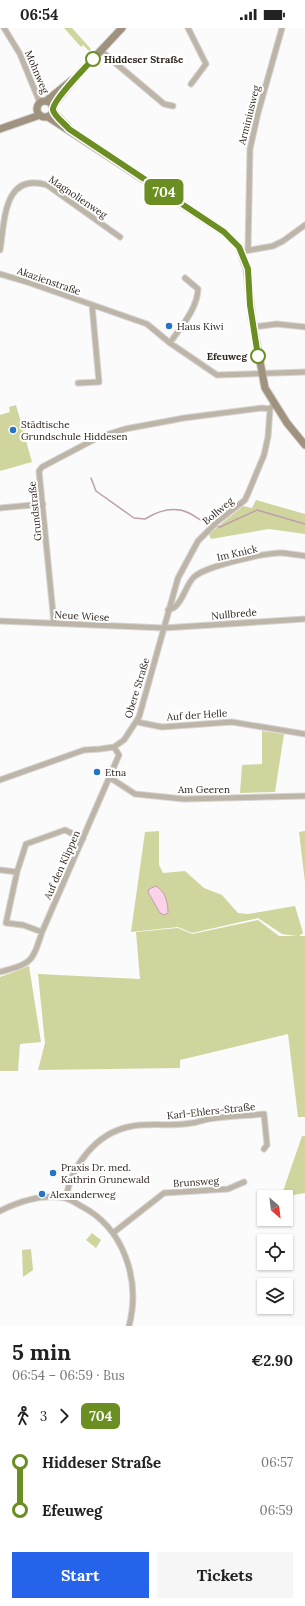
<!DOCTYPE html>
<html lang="en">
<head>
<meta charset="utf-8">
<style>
	body { margin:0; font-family:Lora,serif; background:#f6f6f6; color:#222; height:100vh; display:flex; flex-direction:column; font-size:15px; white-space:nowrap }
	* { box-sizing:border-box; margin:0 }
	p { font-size:13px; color:#767676 }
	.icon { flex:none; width:22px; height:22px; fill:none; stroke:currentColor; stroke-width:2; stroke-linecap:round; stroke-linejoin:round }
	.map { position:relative; height:1298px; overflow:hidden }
	.side { display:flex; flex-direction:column; background:#fff; flex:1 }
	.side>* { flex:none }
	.badge { padding:0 8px; border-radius:6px; font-size:14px; line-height:26px }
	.needle { width:26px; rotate:152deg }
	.fabs { position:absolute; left:257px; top:1162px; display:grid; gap:8px }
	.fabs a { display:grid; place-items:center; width:36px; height:36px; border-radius:0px; background:#fff; box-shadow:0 1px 3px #0004; font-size:20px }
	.map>.badge { position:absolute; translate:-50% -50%; box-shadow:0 0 0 2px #fff }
	.legs { display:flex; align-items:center; gap:6px; height:44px; padding:0 12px; font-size:13px }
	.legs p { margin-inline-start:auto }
	.overview { display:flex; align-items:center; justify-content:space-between; height:68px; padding:0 12px }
	h1 { font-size:22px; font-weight:700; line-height:30px }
	.primary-button { display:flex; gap:8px; margin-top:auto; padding:8px 12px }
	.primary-button a { flex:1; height:46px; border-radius:0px; background:#2563eb; color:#fff; font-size:16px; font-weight:700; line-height:46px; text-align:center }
	.primary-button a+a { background:#f6f6f6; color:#222 }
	ul { padding:0 12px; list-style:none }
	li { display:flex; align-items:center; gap:14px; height:48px; font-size:15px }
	li i { display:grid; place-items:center; width:6px; height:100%; margin:0 5px; background:currentColor }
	li i::after { content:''; width:10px; height:10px; margin:-5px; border:3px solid; border-radius:50%; background:#fff }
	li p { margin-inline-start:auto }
	li:first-child i { background:linear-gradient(#0000 50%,currentColor 0) }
	li:last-child i { background:linear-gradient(currentColor 50%,#0000 0) }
	.status { display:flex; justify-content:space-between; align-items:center; height:28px; padding:0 20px; background:#fff; direction:ltr }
	.status svg { height:11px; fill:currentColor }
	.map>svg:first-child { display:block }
</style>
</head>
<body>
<div class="status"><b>06:54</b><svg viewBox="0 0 49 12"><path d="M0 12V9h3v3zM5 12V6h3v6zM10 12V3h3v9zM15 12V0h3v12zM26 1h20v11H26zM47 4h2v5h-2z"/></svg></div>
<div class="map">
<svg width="305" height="1298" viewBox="0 0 305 1298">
	<rect width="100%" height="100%" fill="#fbfbfb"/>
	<path fill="#d0d59d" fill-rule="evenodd" d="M64,0h8l19,21 -2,2 -6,-6 -2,2z
		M16,377l16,57 -32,9v-56l10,-3 -1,-5z
		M256,472l49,14v20l-36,-5 -58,10 -2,-5 34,-28 9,2z
		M262,703l22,3 -9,58 -35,1 2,-28 20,-1z
		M159,803v34l4,8 22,-2 19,17 18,7 16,18 10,1 47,-8 8,27 -4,3h6v181h-7l-10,-83 -108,26v8l-142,2 7,-27 -7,-69 102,5 -4,-47 42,-4 14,6 66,-14 21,16h18l-15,-2 -24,-16 -66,15 -14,-6 -47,5 14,-100zM153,859l14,15 1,11 -4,2 -4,-2 -12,-21z
		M305,803v51l-6,-50z
		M29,938l12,76 -21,2 -2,27h-18v-94z
		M302,1108h3v57l-24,4z
		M92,1205l9,7 -5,8 -10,-8z
		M31,1221l2,21 -10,7 -1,-27z"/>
	<path fill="#fbd2e7" stroke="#bf9eab" d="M156,858c9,5 12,16 12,27l-4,2 -4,-2 -12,-21 1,-3z"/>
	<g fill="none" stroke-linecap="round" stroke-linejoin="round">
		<path stroke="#bf9eab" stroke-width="1.5" d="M91,450l5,13 38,27 11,1c13,-8 29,-13 44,-6 8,4 14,10 22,12
			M215,498l5,1 37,-17 48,14"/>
		<defs>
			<path id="minor" d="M4,0l16,26 20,49
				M188,0l18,36 -15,20
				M100,22l64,54 9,2
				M0,222c5,-29 3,-78 47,-65l73,52
				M248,222l2,-101 8,-36 24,-85
				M245,223l28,-5 10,-5 22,-16
				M0,246l27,8 120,42 23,19 47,32 88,-3
				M253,299l24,-3 28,3
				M170,315c11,-17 27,-33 28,-54l-13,-11
				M78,355l21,-1 -7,-77
				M0,480l43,-4
				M168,582c14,-2 17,-25 26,-33 12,-11 73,-25 89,-24 8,1 15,2 22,3
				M0,593l164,7 141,-9
				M54,595l-15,-152 3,-4 57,-30 26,-8 59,-11 78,-10 8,1
				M137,694l25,5 70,-5 73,12
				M109,749l26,17 49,5 121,-3
				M0,752l84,-30 16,-1 14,-2 10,-7 15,-23 39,-139 20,-37 19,-19 28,-22 4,-9 15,-36 4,-18 2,-28 4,-5
				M0,842l17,2
				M42,904l-19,-7 -17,-2 11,-51 9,-28 39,-14 18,9
				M0,944c32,-9 32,-9 42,-40l77,-177 -5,-8
				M66,1170c5,-32 30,-64 62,-71 21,-5 43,0 64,-4 4,0 8,-2 12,-3 19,-4 40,-4 60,-6l3,31 -3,4
				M0,1183c20,-10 43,-17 65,-13 5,1 11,5 16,8 43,22 60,74 48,120
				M113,1205l51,-40 64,-4 16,-7"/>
			<path id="secondary" d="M37 81a8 8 0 1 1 16 0a8 8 0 1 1-16 0Z
				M46,73l26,-21
				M53,78l24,-30 45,-48
				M53,84l15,15
				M48,89l176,115 15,15 8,22 5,50 13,69 22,35 18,22
				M0,101l40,-14"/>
		</defs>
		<use href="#minor" stroke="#d7d4d3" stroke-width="7"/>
		<use href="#secondary" stroke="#d7d4d3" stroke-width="9"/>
		<use href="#minor" stroke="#bdb5a8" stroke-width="5"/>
		<use href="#secondary" stroke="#9f937f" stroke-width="7"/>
	</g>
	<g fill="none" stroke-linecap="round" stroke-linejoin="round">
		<defs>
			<path id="line-1" d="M93,31c-8,9 -41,42 -40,51 1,6 12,14 16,19l155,103 15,15 9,22 2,36 8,51"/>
		</defs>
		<use href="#line-1" stroke="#fff" stroke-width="9"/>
		<use href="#line-1" stroke="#6b8e23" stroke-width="6"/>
	</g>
	<g fill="#fff" stroke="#6b8e23" stroke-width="2">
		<circle cx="93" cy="31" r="7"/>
		<circle cx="258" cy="328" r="7"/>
	</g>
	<g fill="#2575c4" stroke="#fff" stroke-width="1.5">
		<circle cx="169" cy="298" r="4"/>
		<circle cx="13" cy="402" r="4"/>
		<circle cx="97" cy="744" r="4"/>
		<circle cx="53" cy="1145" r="4"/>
		<circle cx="42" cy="1166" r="4"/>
	</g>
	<g text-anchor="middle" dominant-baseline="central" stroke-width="4" stroke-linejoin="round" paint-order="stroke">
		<g font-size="10" font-weight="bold" fill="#32251e" stroke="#fff" text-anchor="start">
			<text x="104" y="31">Hiddeser Straße</text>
			<text x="247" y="328" text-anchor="end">Efeuweg</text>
		</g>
		<g font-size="10" fill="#32251e" stroke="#fff">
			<text transform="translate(37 44) rotate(67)">Mohnweg</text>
			<text transform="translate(249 87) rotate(-76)">Arminiusweg</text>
			<text transform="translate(78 169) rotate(34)">Magnolienweg</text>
			<text transform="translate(49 253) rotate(19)">Akazienstraße</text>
			<text transform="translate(35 483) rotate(-96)">Grundstraße</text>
			<text transform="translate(218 483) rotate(-40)">Bollweg</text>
			<text transform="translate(237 525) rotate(-13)">Im Knick</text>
			<text transform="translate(234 586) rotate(-5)">Nullbrede</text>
			<text transform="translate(82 588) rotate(3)">Neue Wiese</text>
			<text transform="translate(137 660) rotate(-73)">Obere Straße</text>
			<text transform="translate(197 687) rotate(-4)">Auf der Helle</text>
			<text x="204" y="761">Am Geeren</text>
			<text transform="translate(62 837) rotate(-66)">Auf den Klippen</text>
			<text transform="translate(211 1083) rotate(-6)">Karl-Ehlers-Straße</text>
			<text transform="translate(196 1154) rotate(-4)">Brunsweg</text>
		</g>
		<g font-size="10" fill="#32251e" stroke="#fff" text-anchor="start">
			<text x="177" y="298">Haus Kiwi</text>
			<text x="21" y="396">Städtische<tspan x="21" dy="12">Grundschule Hiddesen</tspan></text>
			<text x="105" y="744">Etna</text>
			<text x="61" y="1139">Praxis Dr. med.<tspan x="61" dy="12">Kathrin Grunewald</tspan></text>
			<text x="50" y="1166">Alexanderweg</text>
		</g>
	</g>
</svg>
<div class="fabs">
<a><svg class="needle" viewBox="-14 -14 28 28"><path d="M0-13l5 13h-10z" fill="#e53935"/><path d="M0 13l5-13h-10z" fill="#767676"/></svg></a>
<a><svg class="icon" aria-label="locate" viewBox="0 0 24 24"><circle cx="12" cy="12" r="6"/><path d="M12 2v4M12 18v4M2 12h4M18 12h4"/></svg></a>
<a><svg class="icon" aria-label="layers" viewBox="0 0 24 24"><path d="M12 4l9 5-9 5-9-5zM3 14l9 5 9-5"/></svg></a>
</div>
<b class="badge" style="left:164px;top:164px;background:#6b8e23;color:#fff">704</b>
</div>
<section class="side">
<div class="overview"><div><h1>5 min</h1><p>06:54 – 06:59 · Bus</p></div><b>€2.90</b></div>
<div class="legs"><svg class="icon" aria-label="walk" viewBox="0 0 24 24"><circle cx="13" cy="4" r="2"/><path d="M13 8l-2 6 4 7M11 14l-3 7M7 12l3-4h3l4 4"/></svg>3<svg class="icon" aria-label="forward" viewBox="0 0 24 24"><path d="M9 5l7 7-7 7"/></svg><b class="badge" style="background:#6b8e23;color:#fff">704</b></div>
<ul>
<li><i style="color:#6b8e23"></i><b>Hiddeser Straße</b><p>06:57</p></li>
<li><i style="color:#6b8e23"></i><b>Efeuweg</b><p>06:59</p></li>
</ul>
<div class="primary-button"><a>Start</a><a>Tickets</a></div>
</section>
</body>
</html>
